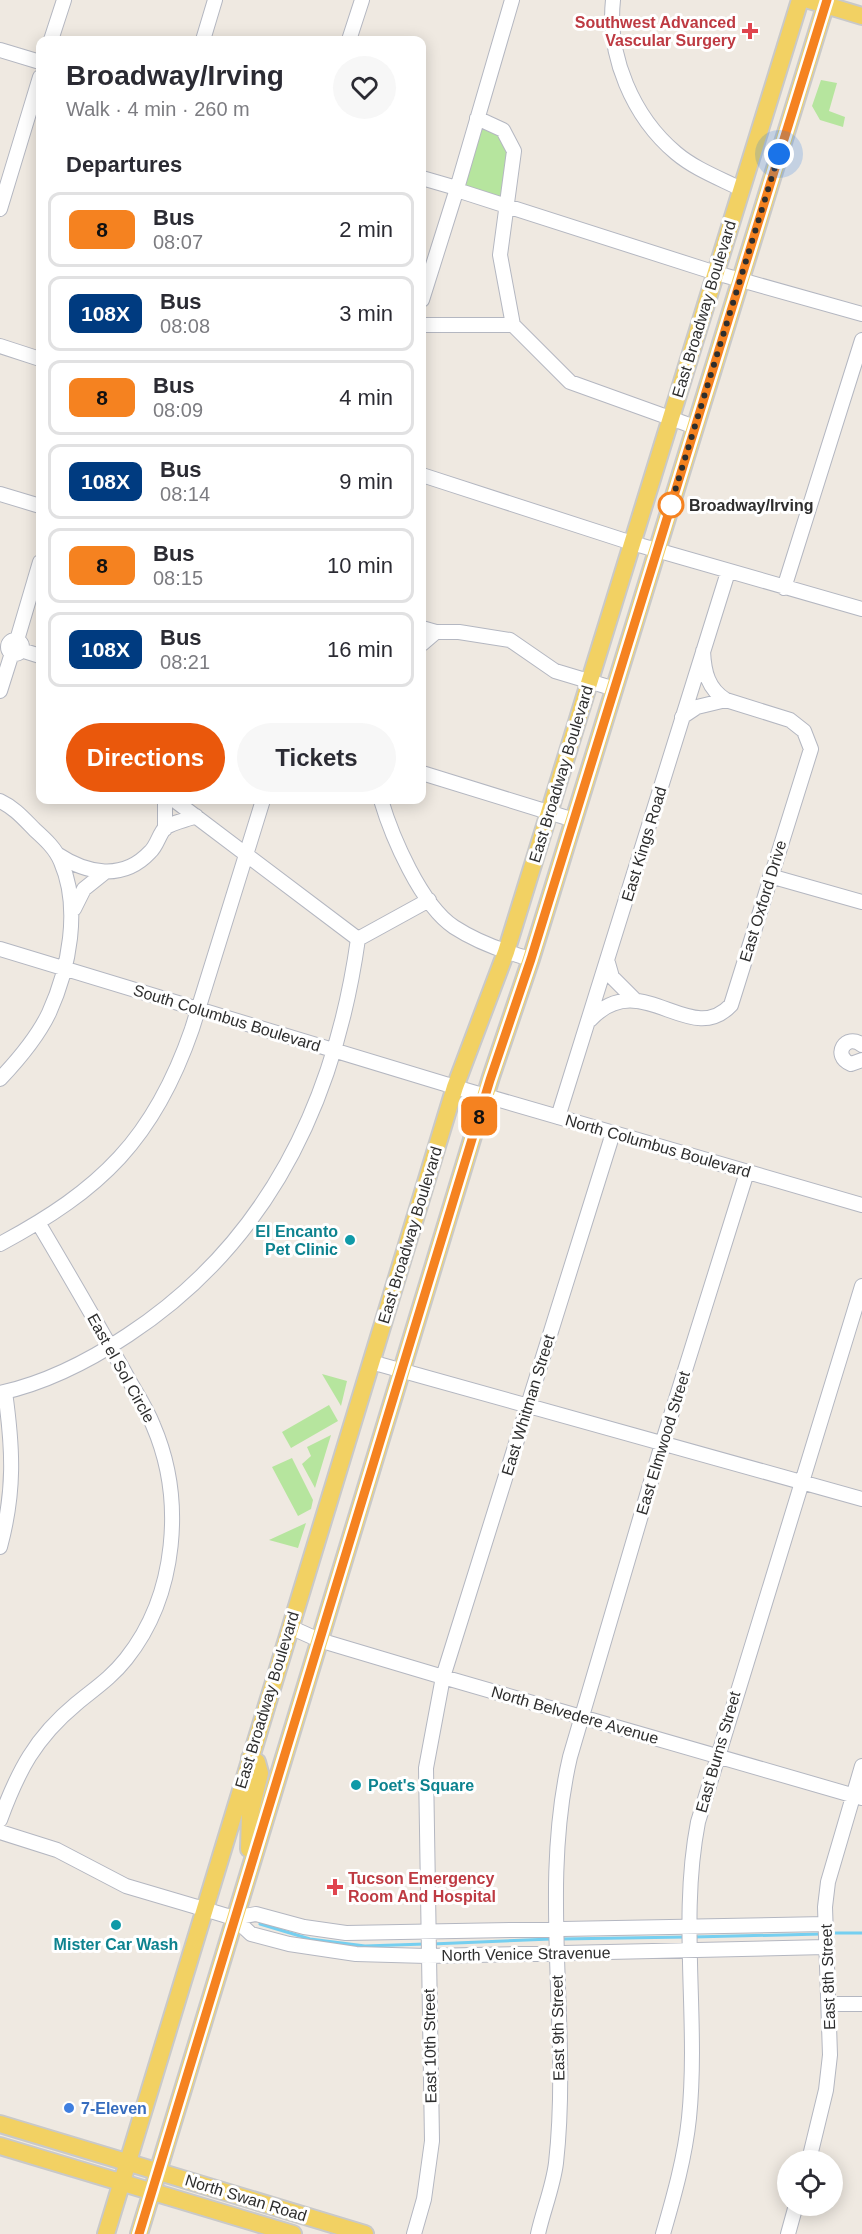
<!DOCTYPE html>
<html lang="en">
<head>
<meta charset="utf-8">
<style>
	body { margin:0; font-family:Arial,sans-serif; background:#f7f7f7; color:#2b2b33; height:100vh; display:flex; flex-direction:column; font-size:22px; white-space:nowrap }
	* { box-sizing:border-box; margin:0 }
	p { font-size:20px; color:#7c7c81 }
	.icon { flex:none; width:33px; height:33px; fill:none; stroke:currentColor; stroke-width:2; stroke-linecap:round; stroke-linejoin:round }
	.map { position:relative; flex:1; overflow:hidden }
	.sheet { position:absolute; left:36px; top:36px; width:390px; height:768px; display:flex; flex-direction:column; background:#fff; border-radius:12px; box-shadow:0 3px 15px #0003 }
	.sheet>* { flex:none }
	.badge { padding:0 12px; border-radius:9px; font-size:21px; line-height:39px }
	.fabs { position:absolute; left:777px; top:2150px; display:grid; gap:12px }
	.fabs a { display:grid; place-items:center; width:66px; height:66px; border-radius:50%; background:#fff; box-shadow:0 3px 15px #0003; font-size:30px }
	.you { position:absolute; width:30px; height:30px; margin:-15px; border:4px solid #fff; border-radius:50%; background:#1a73e8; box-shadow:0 0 0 9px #1a73e833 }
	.map>.badge { position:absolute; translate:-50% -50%; box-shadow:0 0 0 3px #fff }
	h2 { padding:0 30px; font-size:22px; line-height:54px }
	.round { display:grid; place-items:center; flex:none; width:63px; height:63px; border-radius:32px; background:#f7f7f7 }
	.summary { display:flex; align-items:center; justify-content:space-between; height:102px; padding:0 30px }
	h1 { font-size:28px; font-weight:800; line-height:45px }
	.cta { display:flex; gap:12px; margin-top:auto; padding:12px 30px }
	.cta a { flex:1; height:69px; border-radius:36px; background:#ea580c; color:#fff; font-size:24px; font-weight:800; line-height:69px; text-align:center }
	.cta a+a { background:#f7f7f7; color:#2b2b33 }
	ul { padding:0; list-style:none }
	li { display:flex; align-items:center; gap:18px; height:75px; margin:0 12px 9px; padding:0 18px; border:3px solid #e1e1e2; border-radius:12px }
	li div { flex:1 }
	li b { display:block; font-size:22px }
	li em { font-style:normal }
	li .badge { min-width:66px; font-weight:700; text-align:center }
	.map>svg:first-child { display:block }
</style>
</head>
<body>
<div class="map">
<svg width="862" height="2234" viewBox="0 0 862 2234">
	<rect width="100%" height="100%" fill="#efe9e1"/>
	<path fill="#b6e59e" d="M821,80l16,3 -8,28 16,6 -2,10 -23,-7 -8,-14z
		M480,126l21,8 10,18 -7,51 -43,-13z
		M322,1374l25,7 -6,25z
		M329,1405l9,16 -47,27 -9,-16z
		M331,1435l-16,53 -13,-24 9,-8 -4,-9z
		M292,1458l21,42 -2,9 -13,7 -26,-49z
		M306,1523l-8,25 -29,-8z"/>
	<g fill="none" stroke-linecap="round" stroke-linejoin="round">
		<path stroke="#75cff0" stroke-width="3" d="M260,1924l50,15 55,7 60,-2
			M831,1933h31
			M693,1937l128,-3
			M561,1939l125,-2
			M432,1944l119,-5"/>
		<defs>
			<path id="minor" d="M613,0c-6,56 20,117 63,153 19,16 43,25 65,36
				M51,40l13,-40
				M203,40l12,-40
				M349,40l13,-40
				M0,50l40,12
				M477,118l26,12 11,21 -14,104 13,70
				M422,178l31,9
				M458,185l54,-185
				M463,192l253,81 146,41
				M0,209l40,-132
				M422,300l33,-105
				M422,325h91
				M513,325l57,57 125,45
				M0,346l40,13
				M422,475l210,68 230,66
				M0,494l40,12
				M784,588l78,-248
				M422,628l14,4h23l51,8 45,31 60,18
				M8 647a7 7 0 1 1 14 0a7 7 0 1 1-14 0Z
				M17,640l23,-78
				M422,644l14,-12
				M21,650l19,6
				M0,691l12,-38
				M682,717l15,-10 29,-7
				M422,773l152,47
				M174,800l184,139
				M381,800c11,37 40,105 73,127 23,15 51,25 77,32
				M0,801c15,7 24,18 35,29 10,9 21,19 26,32 20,46 8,107 -12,151 -12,25 -30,46 -49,66
				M165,829v-29
				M57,854c30,20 66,27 93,-2 7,-6 9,-18 15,-24 8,-6 22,-8 31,-12
				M770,876l92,26
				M74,909l10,-20 20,-16
				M358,939l71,-39
				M0,949l455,138 407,118
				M608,963l4,14 22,22
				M590,1020c51,-55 100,29 141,-15l80,-256 -7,-18 -14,-11 -64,-20c-18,-11 -22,-28 -23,-49
				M862,1045c-16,-13 -31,11 -11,19l11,-4
				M558,1117l170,-545
				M0,1244c101,-54 154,-105 192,-215l71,-229
				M371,1362l491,137
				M0,1393c46,-10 89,-32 128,-58 140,-92 207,-233 230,-396
				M0,1547c15,-56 13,-98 5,-155
				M290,1627l29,13 124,37 419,121
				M0,1820c18,-49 35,-82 76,-116 18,-15 35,-26 50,-45 51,-64 59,-160 27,-234 -7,-18 -19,-35 -28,-52 -28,-50 -57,-100 -86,-149
				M0,1832l57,18 69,36 88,26 20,6 22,-4 48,13 42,6 480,-9
				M234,1918l17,16 38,10 67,10 71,2 399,-9
				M829,2004h33
				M809,2160l17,-70 4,-35 -5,-148 3,-25 34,-116
				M414,2234l10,-35 8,-58 -6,-373 17,-91 170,-544
				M538,2234c5,-23 15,-47 18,-71 15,-135 -17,-273 14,-406l92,-313 85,-272
				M663,2234c11,-38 22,-77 26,-116 10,-99 -10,-198 9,-296l164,-536
				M788,2234l8,-29"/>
			<path id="major" d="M809,0l53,16
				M249,1849l1,-35 10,-41 -3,-11 -7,-4
				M0,2124l365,110
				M0,2146l293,88
				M106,2234l349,-1147 51,-135 294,-952
				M139,2234l352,-1157 40,-118 296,-959"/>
		</defs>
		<use href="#minor" stroke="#b4b7c1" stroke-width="16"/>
		<use href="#major" stroke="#c9c9c9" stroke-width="20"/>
		<use href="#minor" stroke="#fff" stroke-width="14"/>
		<use href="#major" stroke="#f2d163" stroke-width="16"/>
	</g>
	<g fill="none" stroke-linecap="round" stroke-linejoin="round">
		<defs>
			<path id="line" d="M139,2234l351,-1154 41,-121 296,-959"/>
		</defs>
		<use href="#line" stroke="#fff" stroke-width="14"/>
		<use href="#line" stroke="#f58220" stroke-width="9"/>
		<path stroke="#2e2e2e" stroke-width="6" stroke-dasharray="0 10.8" d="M671,505l-1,2 109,-353"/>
	</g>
	<g fill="#e0444e" stroke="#fff" stroke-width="2">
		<path d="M747 22h6v6h6v6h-6v6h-6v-6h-6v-6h6z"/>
		<path d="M332 1878h6v6h6v6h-6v6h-6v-6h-6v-6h6z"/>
	</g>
	<circle fill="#fff" stroke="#f58220" stroke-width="3" cx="671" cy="505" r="12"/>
	<g fill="#0f9aa8" stroke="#fff" stroke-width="2">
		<circle cx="350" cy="1240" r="6"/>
		<circle cx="356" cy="1785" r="6"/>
		<circle cx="116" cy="1925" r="6"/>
	</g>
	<circle fill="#3f7fe0" stroke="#fff" stroke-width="2" cx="69" cy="2108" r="6"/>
	<g text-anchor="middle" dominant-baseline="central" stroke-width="6" stroke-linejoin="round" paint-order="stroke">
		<g font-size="16" font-weight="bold" fill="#be3a42" stroke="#fff" text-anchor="end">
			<text x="736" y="22">Southwest Advanced<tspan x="736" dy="18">Vascular Surgery</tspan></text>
			<text x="348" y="1878" text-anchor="start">Tucson Emergency<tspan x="348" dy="18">Room And Hospital</tspan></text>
		</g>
		<g font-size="16" fill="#2e2e2e" stroke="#fff">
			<text transform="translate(704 309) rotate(-73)">East Broadway Boulevard</text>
			<text transform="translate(561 774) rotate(-73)">East Broadway Boulevard</text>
			<text transform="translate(644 844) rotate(-73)">East Kings Road</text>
			<text transform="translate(763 901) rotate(-73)">East Oxford Drive</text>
			<text transform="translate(227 1018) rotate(17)">South Columbus Boulevard</text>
			<text transform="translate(658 1146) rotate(16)">North Columbus Boulevard</text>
			<text transform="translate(410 1235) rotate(-73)">East Broadway Boulevard</text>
			<text transform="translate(121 1368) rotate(61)">East el Sol Circle</text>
			<text transform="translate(528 1405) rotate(-73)">East Whitman Street</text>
			<text transform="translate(663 1443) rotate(-73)">East Elmwood Street</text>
			<text transform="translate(267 1700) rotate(-73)">East Broadway Boulevard</text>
			<text transform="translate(575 1715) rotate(16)">North Belvedere Avenue</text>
			<text transform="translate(718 1752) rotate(-74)">East Burns Street</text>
			<text transform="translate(526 1954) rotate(-1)">North Venice Stravenue</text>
			<text transform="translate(828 1977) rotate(-92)">East 8th Street</text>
			<text transform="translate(558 2028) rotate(-91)">East 9th Street</text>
			<text transform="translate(430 2046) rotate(-91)">East 10th Street</text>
			<text transform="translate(246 2198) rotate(17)">North Swan Road</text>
		</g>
		<g font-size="16" font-weight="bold" fill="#2e2e2e" stroke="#fff" text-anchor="start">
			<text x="689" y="505">Broadway/Irving</text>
		</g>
		<g font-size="16" font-weight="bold" fill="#0d838f" stroke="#fff" text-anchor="end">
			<text x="338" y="1231">El Encanto<tspan x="338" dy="18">Pet Clinic</tspan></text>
			<text x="368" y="1785" text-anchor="start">Poet's Square</text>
			<text x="116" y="1944" text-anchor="middle">Mister Car Wash</text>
		</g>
		<g font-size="16" font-weight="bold" fill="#366cbe" stroke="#fff" text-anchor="start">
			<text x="81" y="2108">7-Eleven</text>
		</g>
	</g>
</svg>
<div class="fabs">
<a><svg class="icon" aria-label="locate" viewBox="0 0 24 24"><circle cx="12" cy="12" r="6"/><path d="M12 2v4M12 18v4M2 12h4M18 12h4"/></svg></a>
</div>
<div class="you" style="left:779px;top:154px"></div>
<b class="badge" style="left:479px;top:1116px;background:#f58220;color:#111">8</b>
<section class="sheet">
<div class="summary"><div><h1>Broadway/Irving</h1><p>Walk · 4 min · 260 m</p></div><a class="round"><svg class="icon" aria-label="heart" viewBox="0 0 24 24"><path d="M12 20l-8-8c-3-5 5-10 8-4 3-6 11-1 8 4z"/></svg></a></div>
<h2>Departures</h2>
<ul>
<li><span class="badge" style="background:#f58220;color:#111">8</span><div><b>Bus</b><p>08:07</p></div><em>2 min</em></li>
<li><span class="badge" style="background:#003b80;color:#fff">108X</span><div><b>Bus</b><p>08:08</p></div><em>3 min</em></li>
<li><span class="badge" style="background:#f58220;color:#111">8</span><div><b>Bus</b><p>08:09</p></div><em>4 min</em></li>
<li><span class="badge" style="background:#003b80;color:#fff">108X</span><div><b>Bus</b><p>08:14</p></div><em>9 min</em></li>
<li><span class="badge" style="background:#f58220;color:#111">8</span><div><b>Bus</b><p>08:15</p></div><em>10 min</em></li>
<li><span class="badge" style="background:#003b80;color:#fff">108X</span><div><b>Bus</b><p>08:21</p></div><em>16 min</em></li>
</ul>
<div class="cta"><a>Directions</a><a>Tickets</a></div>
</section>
</div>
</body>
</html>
